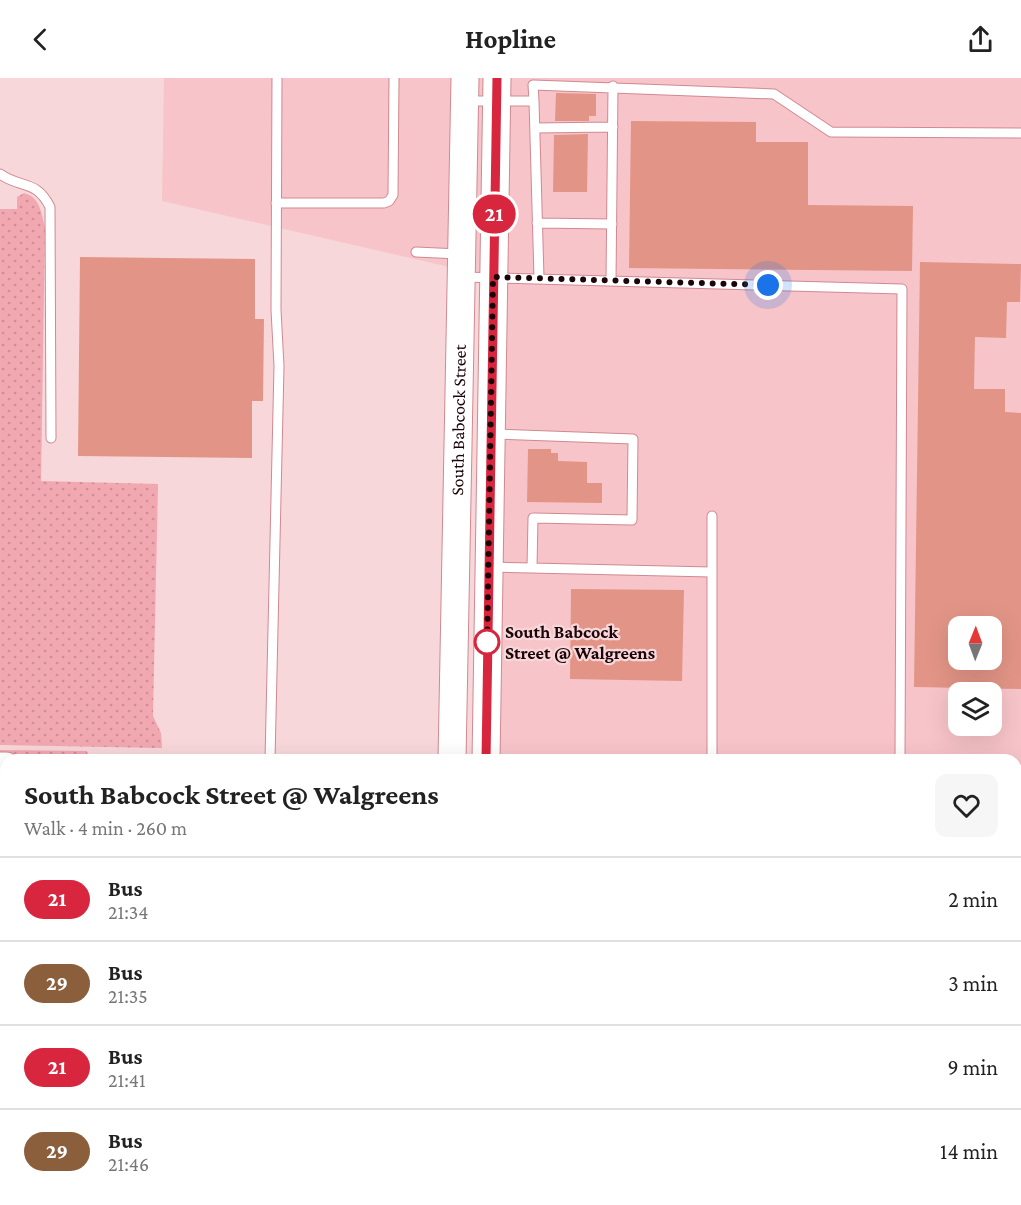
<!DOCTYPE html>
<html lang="en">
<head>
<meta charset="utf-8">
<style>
	body { margin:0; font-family:"Crimson Pro",serif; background:#f6f6f6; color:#222; height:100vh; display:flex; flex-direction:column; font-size:22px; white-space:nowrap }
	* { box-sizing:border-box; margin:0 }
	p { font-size:20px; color:#767676 }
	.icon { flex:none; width:33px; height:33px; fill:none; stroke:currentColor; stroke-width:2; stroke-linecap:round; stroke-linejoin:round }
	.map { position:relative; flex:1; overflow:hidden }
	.sheet { position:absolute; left:0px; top:676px; width:1022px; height:452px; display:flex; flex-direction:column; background:#fff; border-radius:18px 18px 0 0; box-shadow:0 6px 24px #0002 }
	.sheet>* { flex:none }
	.badge { padding:0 12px; border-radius:20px; font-size:21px; line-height:39px }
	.needle { width:39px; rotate:1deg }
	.buttons { position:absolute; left:948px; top:538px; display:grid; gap:12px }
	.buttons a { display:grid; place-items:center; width:54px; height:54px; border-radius:12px; background:#fff; box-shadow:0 6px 24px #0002; font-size:30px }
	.you { position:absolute; width:30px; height:30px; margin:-15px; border:4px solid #fff; border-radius:50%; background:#1a73e8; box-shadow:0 0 0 9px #1a73e833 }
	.map>.badge { position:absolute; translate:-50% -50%; box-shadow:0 0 0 3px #fff }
	.round { display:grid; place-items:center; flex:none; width:63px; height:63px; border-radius:12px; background:#f6f6f6 }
	.headline { display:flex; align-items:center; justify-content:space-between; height:102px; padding:0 24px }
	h1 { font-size:28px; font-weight:700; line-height:45px }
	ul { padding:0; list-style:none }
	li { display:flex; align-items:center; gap:18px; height:84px; padding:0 24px; border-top:2px solid #e0e0e0 }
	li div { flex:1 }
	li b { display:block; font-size:22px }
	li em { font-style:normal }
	li .badge { min-width:66px; font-weight:700; text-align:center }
	header { display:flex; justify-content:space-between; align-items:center; height:78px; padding:0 24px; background:#fff; font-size:27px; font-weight:700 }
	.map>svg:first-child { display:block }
</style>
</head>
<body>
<header><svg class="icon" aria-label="back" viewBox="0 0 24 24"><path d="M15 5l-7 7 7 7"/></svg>Hopline<svg class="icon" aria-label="share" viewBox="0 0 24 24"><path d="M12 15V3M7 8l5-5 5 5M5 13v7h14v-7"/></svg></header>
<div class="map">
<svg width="1021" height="1127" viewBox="0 0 1021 1127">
	<defs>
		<pattern id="grass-dots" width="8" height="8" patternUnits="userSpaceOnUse" patternTransform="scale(1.5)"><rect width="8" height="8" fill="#f2a8b1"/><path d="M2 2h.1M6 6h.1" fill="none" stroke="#cf8f97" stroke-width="1.8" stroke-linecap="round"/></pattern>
		<pattern id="wetland-marsh" width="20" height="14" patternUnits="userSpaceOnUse" patternTransform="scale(1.5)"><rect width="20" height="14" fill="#f2a8b1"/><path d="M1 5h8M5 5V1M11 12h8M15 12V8" fill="none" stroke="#cf8f97"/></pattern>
	</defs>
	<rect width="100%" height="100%" fill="#f7d7da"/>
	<path fill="#f7c4c9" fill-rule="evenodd" d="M164,0h857v1127h-544v-5h539v-440h-531l8,-483 -331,-76zM958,549h34v33h-34zM958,615h34v33h-34z"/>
	<path fill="url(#grass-dots)" d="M24,115c16,4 17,19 21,34l-4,254 117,3 -5,232 8,17 1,15 -162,-3v-536h17v-12z
		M0,672l87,1 1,4 -82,-1 -6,-1z
		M1016,962h5v165h-34v-5h29z"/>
	<path fill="url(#wetland-marsh)" d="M1016,995l5,1v131h-12l1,-5h6z"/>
	<path fill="#f2a8b1" d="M816,1122h140l-1,5h-139z"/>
	<path fill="#e29586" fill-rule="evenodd" d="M556,15l40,1v22h-7v5h-34z
		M631,43l125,1v20h52v63l105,1 -1,65 -283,-3z
		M588,56l-1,58h-34l1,-57z
		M80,179l175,2v60h9l-1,82h-11v57l-174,-2z
		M920,184l101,2 -1,38h-13l-1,36 -31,-1 -1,52h31v23l16,1v276l-107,-2zM958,549h34v33h-34z
		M528,371h23v4h7v8l29,1v21h15v20l-75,-1z
		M571,511l113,1 -2,91 -112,-2z"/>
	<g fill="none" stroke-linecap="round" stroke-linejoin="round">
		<defs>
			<path id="lane" d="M467,23h67l5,177
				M534,23l-1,-16 241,9 57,38 190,1
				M535,50l78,-1
				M0,96c21,15 36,5 50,33l1,231
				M276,125h108l5,-2 4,-6 1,-117
				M537,145l75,1
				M416,174l43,2
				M463,199l439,12 -2,471
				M611,203l2,-195
				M493,356l140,5 -1,81 -99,-2 -1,50
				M712,438v56
				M491,489l221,5v188
				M270,682l9,-394 -3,-56 1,-232
				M1016,825h5
				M0,872h6
				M144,1122v2l105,3
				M276,1122v5
				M412,1122l4,5
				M367,1127l5,-5"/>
			<g id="secondary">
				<path id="s1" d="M452,682l13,-682"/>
				<path d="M486,682l11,-682"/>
				<path d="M0,688h6"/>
				<path d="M1016,703h5"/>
				<path d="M0,721h6"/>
				<path d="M1016,737h5"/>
				<path d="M443,1127v-5"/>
				<path d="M477,1127v-5"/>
			</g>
		</defs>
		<use href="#lane" stroke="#d08991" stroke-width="11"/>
		<use href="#secondary" stroke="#d08991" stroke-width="29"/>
		<use href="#lane" stroke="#fff" stroke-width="9"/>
		<use href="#secondary" stroke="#fff" stroke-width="27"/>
	</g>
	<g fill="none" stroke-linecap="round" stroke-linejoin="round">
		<defs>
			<path id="line" d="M486,682l11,-682"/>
		</defs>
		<use href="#line" stroke="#fff" stroke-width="14"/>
		<use href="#line" stroke="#d7263d" stroke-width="9"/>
		<path stroke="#1c0509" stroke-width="6" stroke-dasharray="0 10.8" d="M487,564v10l6,-375 275,8"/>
	</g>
	<circle fill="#fff" stroke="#d7263d" stroke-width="3" cx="487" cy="564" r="12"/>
	<g text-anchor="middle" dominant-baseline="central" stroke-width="4.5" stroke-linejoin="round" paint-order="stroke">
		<g font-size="18" fill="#1c0509" stroke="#f7d7da">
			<text stroke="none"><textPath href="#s1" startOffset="340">South Babcock Street</textPath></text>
		</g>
		<g font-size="18" font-weight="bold" fill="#1c0509" stroke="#f7d7da" text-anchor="start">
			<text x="505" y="554">South Babcock<tspan x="505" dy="21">Street @ Walgreens</tspan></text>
		</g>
	</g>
</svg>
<div class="buttons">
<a><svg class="needle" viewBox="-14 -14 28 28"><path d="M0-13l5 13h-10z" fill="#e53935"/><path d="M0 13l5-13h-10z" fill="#767676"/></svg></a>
<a><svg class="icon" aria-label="layers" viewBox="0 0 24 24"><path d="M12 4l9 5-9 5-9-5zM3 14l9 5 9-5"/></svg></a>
</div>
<div class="you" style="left:768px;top:207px"></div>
<b class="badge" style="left:494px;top:136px;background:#d7263d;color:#fff">21</b>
<section class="sheet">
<div class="headline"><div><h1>South Babcock Street @ Walgreens</h1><p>Walk · 4 min · 260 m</p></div><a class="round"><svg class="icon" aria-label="heart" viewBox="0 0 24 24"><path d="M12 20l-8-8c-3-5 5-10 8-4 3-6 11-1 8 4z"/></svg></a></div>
<ul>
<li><span class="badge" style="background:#d7263d;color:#fff">21</span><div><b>Bus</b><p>21:34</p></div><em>2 min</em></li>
<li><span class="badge" style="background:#8b5e3c;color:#fff">29</span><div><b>Bus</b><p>21:35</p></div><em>3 min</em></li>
<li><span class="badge" style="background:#d7263d;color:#fff">21</span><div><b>Bus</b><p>21:41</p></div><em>9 min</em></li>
<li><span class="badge" style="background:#8b5e3c;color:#fff">29</span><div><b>Bus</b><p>21:46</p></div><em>14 min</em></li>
</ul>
</section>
</div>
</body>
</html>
